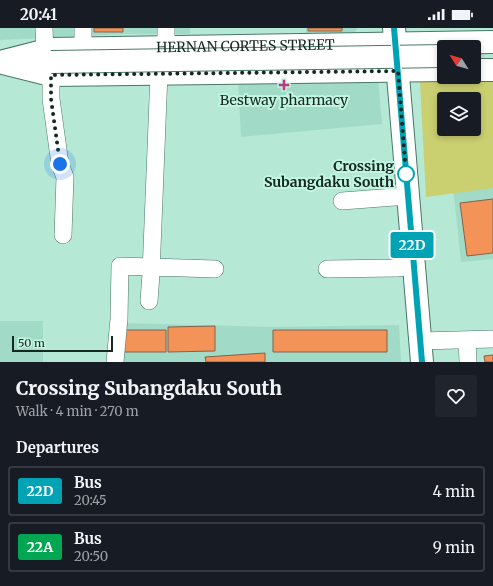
<!DOCTYPE html>
<html lang="en">
<head>
<meta charset="utf-8">
<style>
	body { margin:0; font-family:Merriweather,serif; background:#20242c; color:#f1f3f6; height:100vh; display:flex; flex-direction:column; font-size:15px; white-space:nowrap }
	* { box-sizing:border-box; margin:0 }
	p { font-size:13px; color:#9ea1a6 }
	.icon { flex:none; width:22px; height:22px; fill:none; stroke:currentColor; stroke-width:2; stroke-linecap:round; stroke-linejoin:round }
	.map { position:relative; height:334px; overflow:hidden }
	.drawer { display:flex; flex-direction:column; background:#171b24; flex:1 }
	.drawer>* { flex:none }
	.badge { padding:0 8px; border-radius:3px; font-size:14px; line-height:26px }
	.needle { width:26px; rotate:307deg }
	.tools { position:absolute; left:437px; top:12px; display:grid; gap:8px }
	.tools a { display:grid; place-items:center; width:44px; height:44px; border-radius:4px; background:#171b24; box-shadow:0 2px 6px #0003; font-size:20px }
	.scale { position:absolute; left:12px; bottom:10px; width:101px; box-sizing:border-box; padding-left:4px; border:2px solid #152822; border-top:0; font-size:11px; line-height:14px; white-space:nowrap; color:#152822; -webkit-text-stroke:3px #c3f5e3; paint-order:stroke }
	.you { position:absolute; width:20px; height:20px; margin:-10px; border:3px solid #fff; border-radius:50%; background:#1a73e8; box-shadow:0 0 0 6px #1a73e833 }
	.map>.badge { position:absolute; translate:-50% -50%; box-shadow:0 0 0 2px #fff }
	h2 { padding:0 16px; font-size:15px; line-height:36px }
	.round { display:grid; place-items:center; flex:none; width:42px; height:42px; border-radius:4px; background:#20242c }
	.head { display:flex; align-items:center; justify-content:space-between; height:68px; padding:0 16px }
	h1 { font-size:19px; font-weight:800; line-height:30px }
	ul { padding:0; list-style:none }
	li { display:flex; align-items:center; gap:12px; height:50px; margin:0 8px 6px; padding:0 8px; border:2px solid #363941; border-radius:4px }
	li div { flex:1 }
	li b { display:block; font-size:15px }
	li em { font-style:normal }
	li .badge { min-width:44px; font-weight:700; text-align:center }
	.status { display:flex; justify-content:space-between; align-items:center; height:28px; padding:0 20px; background:#171b24; direction:ltr }
	.status svg { height:11px; fill:currentColor }
	.map>svg:first-child { display:block }
</style>
</head>
<body>
<div class="status"><b>20:41</b><svg viewBox="0 0 49 12"><path d="M0 12V9h3v3zM5 12V6h3v6zM10 12V3h3v9zM15 12V0h3v12zM26 1h20v11H26zM47 4h2v5h-2z"/></svg></div>
<div class="map">
<svg width="493" height="334" viewBox="0 0 493 334">
	<rect width="100%" height="100%" fill="#b6e8d6"/>
	<path fill="#a1dbc8" d="M0,0h190v6h-63l-127,6z
		M306,0h52l-4,5 -48,3z
		M378,49l4,47 -141,13 -3,-56z
		M493,97v134l-32,3 -14,-132 27,-1z
		M0,293h43v41h-43z
		M121,295l150,4 128,-2 2,37h-282z"/>
	<path fill="#cacf70" fill-rule="evenodd" d="M493,51v109l-67,9 -6,-115zM444,71h30v30h-30z"/>
	<path fill="#f39357" stroke="#85614b" d="M94,0h29v4h-29z
		M308,0h34v3h-34z
		M493,171v54l-26,3 -7,-53z
		M215,298v25l-47,1v-25z
		M124,302h42v22h-42z
		M273,302h114v22h-114z
		M265,325v9h-59l-1,-5z
		M493,327v7h-8l-1,-6z"/>
	<g fill="none" stroke-linecap="round" stroke-linejoin="round">
		<defs>
			<path id="minor" d="M44,0l1,23
				M83,0v21
				M166,19v-19
				M51,47v24l9,65 5,13 -2,58
				M342,173l66,-5
				M327,241l70,-1 17,-2
				M149,273l2,-27 8,-201
				M467,312l1,22
				M421,313l72,-2
				M115,334l4,-43 1,-53 95,3"/>
			<g id="major">
				<path d="M394,0l28,334"/>
				<path id="s1" d="M0,34l51,-13 442,-7"/>
				<path d="M3,35l48,12 393,-5"/>
				<path d="M474,42h19"/>
			</g>
		</defs>
		<use href="#minor" stroke="#497768" stroke-width="18"/>
		<use href="#major" stroke="#497768" stroke-width="24"/>
		<use href="#minor" stroke="#fff" stroke-width="17"/>
		<use href="#major" stroke="#fff" stroke-width="22"/>
		<defs>
			<path id="major-bridge" d="M51,34l393,-6"/>
		</defs>
		<use href="#major-bridge" stroke="#497768" stroke-width="24" stroke-linecap="butt"/>
		<use href="#major-bridge" stroke="#fff" stroke-width="22"/>
	</g>
	<g fill="none" stroke-linecap="round" stroke-linejoin="round">
		<defs>
			<path id="line" d="M394,0l28,334"/>
		</defs>
		<use href="#line" stroke="#fff" stroke-width="9"/>
		<use href="#line" stroke="#00a3b4" stroke-width="6"/>
		<path stroke="#152822" stroke-width="4" stroke-dasharray="0 7.2" d="M60,136l-9,-65v-24l347,-4 8,103"/>
	</g>
	<path fill="#bc3980" stroke="#c3f5e3" stroke-width="1.5" d="M282 51h4v4h4v4h-4v4h-4v-4h-4v-4h4z"/>
	<circle fill="#fff" stroke="#00a3b4" stroke-width="2" cx="406" cy="146" r="8"/>
	<g text-anchor="middle" dominant-baseline="central" stroke-width="4" stroke-linejoin="round" paint-order="stroke">
		<g font-size="14" fill="#152822" stroke="#c3f5e3">
			<text stroke="none"><textPath href="#s1" startOffset="247">HERNAN CORTES STREET</textPath></text>
		</g>
		<g font-size="14" fill="#152822" stroke="#c3f5e3">
			<text x="284" y="72">Bestway pharmacy</text>
		</g>
		<g font-size="14" font-weight="bold" fill="#152822" stroke="#c3f5e3" text-anchor="end">
			<text x="394" y="138">Crossing<tspan x="394" dy="16">Subangdaku South</tspan></text>
		</g>
	</g>
</svg>
<div class="tools">
<a><svg class="needle" viewBox="-14 -14 28 28"><path d="M0-13l5 13h-10z" fill="#e53935"/><path d="M0 13l5-13h-10z" fill="#9ea1a6"/></svg></a>
<a><svg class="icon" aria-label="layers" viewBox="0 0 24 24"><path d="M12 4l9 5-9 5-9-5zM3 14l9 5 9-5"/></svg></a>
</div>
<div class="scale">50 m</div>
<div class="you" style="left:60px;top:136px"></div>
<b class="badge" style="left:412px;top:217px;background:#00a3b4;color:#fff">22D</b>
</div>
<section class="drawer">
<div class="head"><div><h1>Crossing Subangdaku South</h1><p>Walk · 4 min · 270 m</p></div><a class="round"><svg class="icon" aria-label="heart" viewBox="0 0 24 24"><path d="M12 20l-8-8c-3-5 5-10 8-4 3-6 11-1 8 4z"/></svg></a></div>
<h2>Departures</h2>
<ul>
<li><span class="badge" style="background:#00a3b4;color:#fff">22D</span><div><b>Bus</b><p>20:45</p></div><em>4 min</em></li>
<li><span class="badge" style="background:#00a651;color:#fff">22A</span><div><b>Bus</b><p>20:50</p></div><em>9 min</em></li>
</ul>
</section>
</body>
</html>
